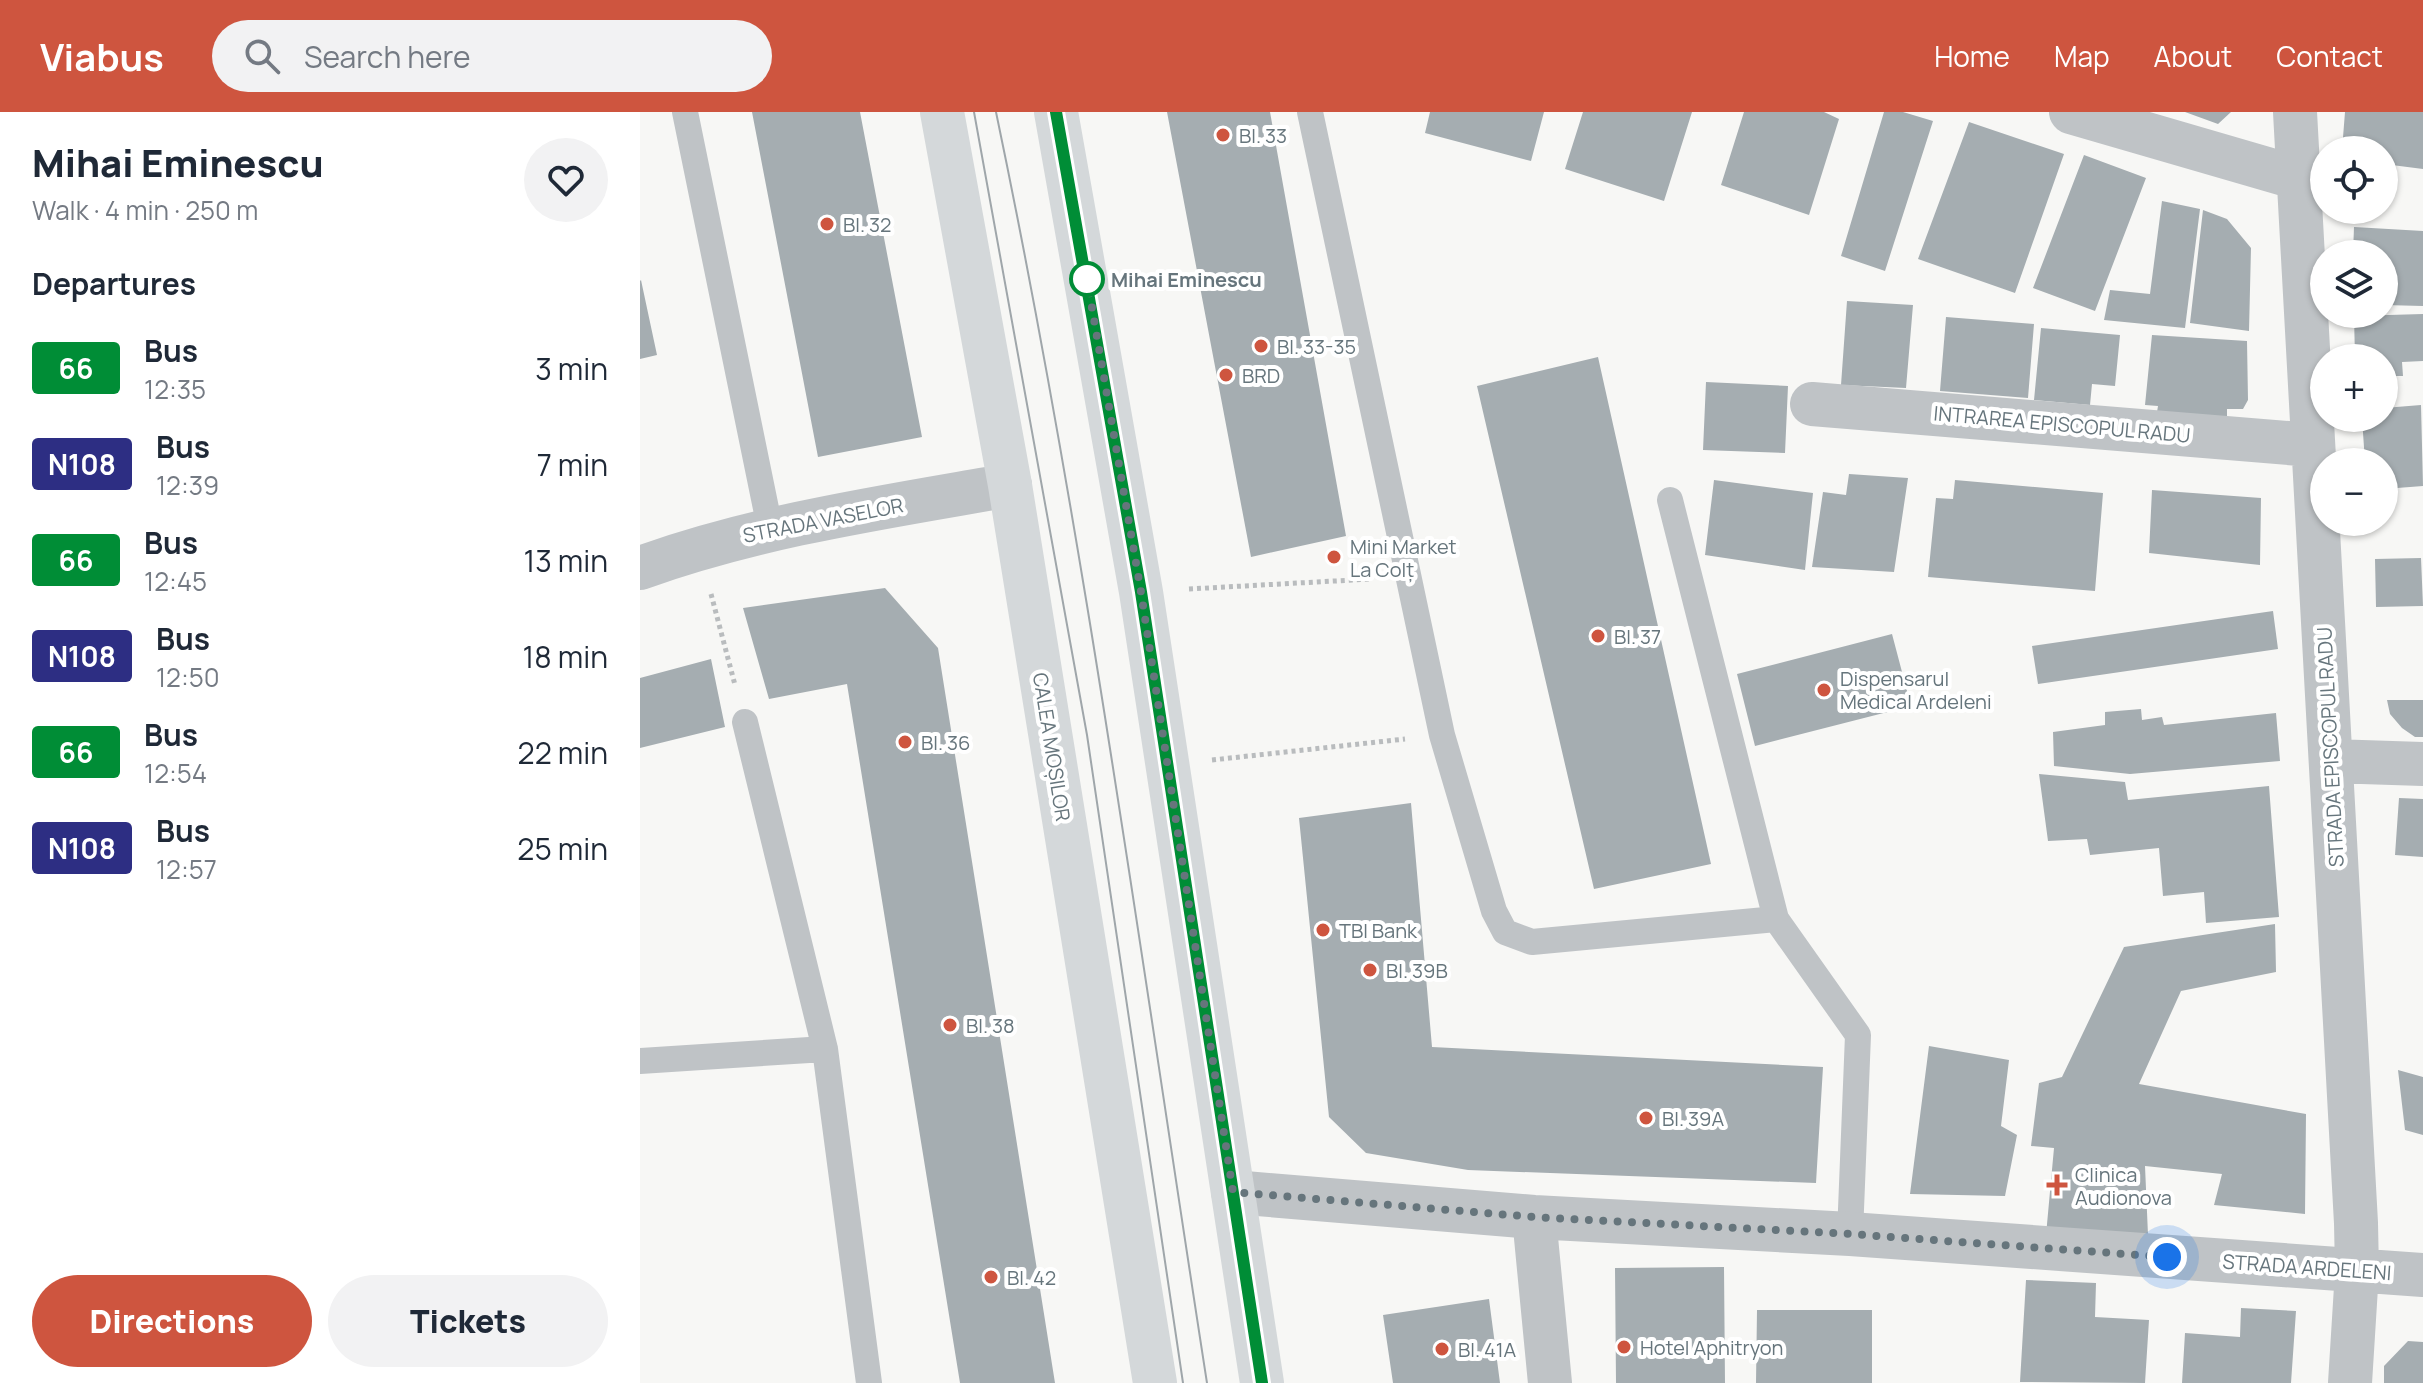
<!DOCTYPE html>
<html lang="en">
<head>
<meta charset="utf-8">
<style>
	body { margin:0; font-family:Manrope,sans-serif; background:#f2f2f3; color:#1f2937; height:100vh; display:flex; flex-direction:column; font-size:30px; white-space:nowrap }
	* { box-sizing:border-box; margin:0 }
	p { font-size:26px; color:#747a83 }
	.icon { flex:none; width:44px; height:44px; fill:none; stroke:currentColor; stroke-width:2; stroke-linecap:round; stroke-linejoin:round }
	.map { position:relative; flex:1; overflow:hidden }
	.details { display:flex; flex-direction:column; background:#fff; width:640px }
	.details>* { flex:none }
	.badge { padding:0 16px; border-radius:6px; font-size:28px; line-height:52px }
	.buttons { position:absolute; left:1670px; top:24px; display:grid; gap:16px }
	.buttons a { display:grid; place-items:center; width:88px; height:88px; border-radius:50%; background:#fff; box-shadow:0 2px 6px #0004; font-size:40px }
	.you { position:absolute; width:40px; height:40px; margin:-20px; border:6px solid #fff; border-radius:50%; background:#1a73e8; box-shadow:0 0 0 12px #1a73e833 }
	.map>.badge { position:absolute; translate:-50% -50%; box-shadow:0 0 0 4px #fff }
	h2 { padding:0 32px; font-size:30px; line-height:72px }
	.round { display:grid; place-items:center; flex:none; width:84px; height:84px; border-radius:42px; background:#f2f2f3 }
	.headline { display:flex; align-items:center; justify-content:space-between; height:136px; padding:0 32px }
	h1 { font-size:38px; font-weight:800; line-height:60px }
	.cta { display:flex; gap:16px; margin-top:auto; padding:16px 32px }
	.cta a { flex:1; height:92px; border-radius:48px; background:#ce553f; color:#fff; font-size:32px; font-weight:800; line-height:92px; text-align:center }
	.cta a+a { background:#f2f2f3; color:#1f2937 }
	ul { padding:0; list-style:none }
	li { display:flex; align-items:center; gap:24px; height:96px; padding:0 32px }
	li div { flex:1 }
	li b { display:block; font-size:30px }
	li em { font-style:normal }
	li .badge { min-width:88px; font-weight:700; text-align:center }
	header { display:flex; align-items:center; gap:48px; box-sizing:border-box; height:112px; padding:0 40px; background:#ce553f; color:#fff }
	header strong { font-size:38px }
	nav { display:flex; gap:44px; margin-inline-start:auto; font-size:28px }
	.search { width:560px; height:72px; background:#f2f2f3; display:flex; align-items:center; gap:20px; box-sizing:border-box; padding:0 28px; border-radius:44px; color:#747a83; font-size:30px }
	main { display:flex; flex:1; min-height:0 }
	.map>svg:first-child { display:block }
</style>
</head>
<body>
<header>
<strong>Viabus</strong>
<div class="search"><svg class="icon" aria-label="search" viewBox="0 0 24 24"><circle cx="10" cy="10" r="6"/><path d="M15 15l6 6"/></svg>Search here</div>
<nav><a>Home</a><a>Map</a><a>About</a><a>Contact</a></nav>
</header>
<main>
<section class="details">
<div class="headline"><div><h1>Mihai Eminescu</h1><p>Walk · 4 min · 250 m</p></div><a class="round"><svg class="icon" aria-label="heart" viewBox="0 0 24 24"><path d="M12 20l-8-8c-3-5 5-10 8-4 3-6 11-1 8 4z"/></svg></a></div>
<h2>Departures</h2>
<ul>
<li><span class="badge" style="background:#008d36;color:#fff">66</span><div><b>Bus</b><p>12:35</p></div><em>3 min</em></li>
<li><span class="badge" style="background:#2d2e83;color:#fff">N108</span><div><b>Bus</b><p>12:39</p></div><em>7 min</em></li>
<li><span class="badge" style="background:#008d36;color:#fff">66</span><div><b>Bus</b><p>12:45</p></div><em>13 min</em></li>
<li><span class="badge" style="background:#2d2e83;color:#fff">N108</span><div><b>Bus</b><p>12:50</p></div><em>18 min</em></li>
<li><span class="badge" style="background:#008d36;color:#fff">66</span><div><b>Bus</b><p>12:54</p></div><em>22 min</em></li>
<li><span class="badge" style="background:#2d2e83;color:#fff">N108</span><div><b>Bus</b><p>12:57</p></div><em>25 min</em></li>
</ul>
<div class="cta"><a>Directions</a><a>Tickets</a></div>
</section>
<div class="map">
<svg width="1783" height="1271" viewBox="0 0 1783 1271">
	<rect width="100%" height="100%" fill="#f7f7f5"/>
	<path fill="#a5adb1" d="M112,0h108l62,325 -104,20z
		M527,0h103l76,424 -95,21z
		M790,0h114l-13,49 -106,-28z
		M943,0h109l-28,89 -99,-32z
		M1104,0h80l15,7 -30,96 -88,-30z
		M1244,0h19l30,9 -48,150 -44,-15z
		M1545,0h46l-13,12z
		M1705,0h78v57l-39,-5v-14h-42z
		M1329,10l95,32 -49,139 -97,-34z
		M1444,43l62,23 -51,133 -62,-23z
		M1522,89l38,8 -15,119 -81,-8 6,-30 40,4z
		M1563,98l24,9 24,29 -2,83 -59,-8z
		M1714,115l69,4v75l-39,-1v-51h-31z
		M1,168l16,75 -17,4v-78z
		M1207,189l66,4 -7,83 -65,-3z
		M1783,202v47l-21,1 1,14h-19v-18h-29l-1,-42z
		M1306,205l88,7 -6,74 -88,-7z
		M1401,216l79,7 -5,51 -23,-2 -2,21 -56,-5z
		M1512,223l95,6 1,59 -5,9h-16v9l-70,-6 1,-6 -13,-1z
		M958,245l113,507 -117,25 -117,-503z
		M1066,270l82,4 -3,67 -82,-3z
		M1781,293l2,81 -39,3v-27h-19l-3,-44h22v-10z
		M1209,362l59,4 -14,94 -82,-5 11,-75 23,3z
		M1074,368l99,13 -8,77 -100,-15z
		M1315,368l148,13 -8,98 -167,-14 8,-79 17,1z
		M1512,378l109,8 -1,67 -111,-12z
		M1781,446l2,48 -47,1 -1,-48z
		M245,476l53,60 117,735h-95l-113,-699 -78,15 -26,-91z
		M1633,499l5,38 -240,35 -6,-38z
		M1252,522l19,72 -156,40 -18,-72z
		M71,547l14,68 -85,21v-70z
		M1747,588h36v37h-8l-13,-9 -12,-14z
		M1501,597l1,11 20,-3 2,8 112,-12 4,48 -150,13 -76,-8 -1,-34 52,-7v-13z
		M1399,662l86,8 3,18 141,-14 10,131 -73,6 -2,-31 -41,4 -4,-48 -69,7 -3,-16 -39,2z
		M1759,686l24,1v58l-28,-2z
		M771,691l21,244 391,20 -7,116 -348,-13 -102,-17 -37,-36 -30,-299z
		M1635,812l1,48 -95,19 -42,93 167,30 -1,100 -91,-9 8,-31 -77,-8 3,69h-102l8,-87 -23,-2 8,-63 23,-6 62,-130z
		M1289,934l80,14 -8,66 16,9 -12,61 -95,-2z
		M1758,958l25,7v58l-18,-5z
		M1084,1155l1,116h-109l-1,-115z
		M1386,1168l70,3 -1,34 54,3 -4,63 -125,-1z
		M849,1187l11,84h-107l-10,-68z
		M1601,1196l55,3 -5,72h-109l3,-50 55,4z
		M1117,1198h115v73h-116z
		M1768,1229l15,1v41h-39v-17z"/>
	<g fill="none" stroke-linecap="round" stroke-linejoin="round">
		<path stroke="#b9bcbe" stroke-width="5" stroke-dasharray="4 4" stroke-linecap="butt" d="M549,477l182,-10
			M71,482l24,91
			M572,648l193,-21"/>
		<path stroke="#bfc3c6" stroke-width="26" d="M45,0l85,416
			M670,0l132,623 52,176 11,21 27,10 244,-23 82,116 -8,199
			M1030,388l106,419
			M105,610l80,327 44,334
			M0,949l185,-12"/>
		<path stroke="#bfc3c6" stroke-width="44" d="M1431,0l227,66
			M1655,0l61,1111 1,48 -7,112
			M1172,292l500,41
			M0,456c120,-43 245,-61 370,-83
			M1691,649l92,3
			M593,1080l301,25 316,17 573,41
			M894,1105l16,166"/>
		<path stroke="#d4d8da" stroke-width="44" d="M302,0l68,373 145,898
			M416,0l85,480 121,791"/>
		<path stroke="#9fa6aa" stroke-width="2" d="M334,0l113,623 96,648
			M356,0c88,421 145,847 211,1271"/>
	</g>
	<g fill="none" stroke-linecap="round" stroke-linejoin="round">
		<defs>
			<path id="line" d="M416,0l85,480 121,791"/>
		</defs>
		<use href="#line" stroke="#fff" stroke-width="18"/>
		<use href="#line" stroke="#008d36" stroke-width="12"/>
		<path stroke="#66757c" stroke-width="8" stroke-dasharray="0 14.4" d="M447,167l54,313 92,600 301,25 316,17 317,23"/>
	</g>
	<g fill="#ce553f" stroke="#fff" stroke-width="3">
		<circle cx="583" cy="23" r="8"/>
		<circle cx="187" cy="112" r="8"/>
		<circle cx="621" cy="234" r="8"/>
		<circle cx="586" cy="263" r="8"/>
		<circle cx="694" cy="445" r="8"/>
		<circle cx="958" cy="524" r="8"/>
		<circle cx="1184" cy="578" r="8"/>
		<circle cx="265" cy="630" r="8"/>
		<circle cx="683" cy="818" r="8"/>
		<circle cx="730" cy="858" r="8"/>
		<circle cx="310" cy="913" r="8"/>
		<circle cx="1006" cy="1006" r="8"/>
		<path d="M1413 1061h8v8h8v8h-8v8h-8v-8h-8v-8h8z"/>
		<circle cx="351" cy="1165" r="8"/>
		<circle cx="984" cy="1235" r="8"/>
		<circle cx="802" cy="1237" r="8"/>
	</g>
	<circle fill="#fff" stroke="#008d36" stroke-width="4" cx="447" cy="167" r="16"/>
	<g text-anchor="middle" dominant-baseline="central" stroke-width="8" stroke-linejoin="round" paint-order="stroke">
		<g font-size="20" fill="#66757c" stroke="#fff" text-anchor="start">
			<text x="599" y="23">Bl. 33</text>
			<text x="203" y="112">Bl. 32</text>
			<text x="637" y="234">Bl. 33-35</text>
			<text x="602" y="263">BRD</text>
			<text x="710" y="434">Mini Market<tspan x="710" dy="23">La Colț</tspan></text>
			<text x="974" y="524">Bl. 37</text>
			<text x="1200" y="566">Dispensarul<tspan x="1200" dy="23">Medical Ardeleni</tspan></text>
			<text x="281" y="630">Bl. 36</text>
			<text x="699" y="818">TBI Bank</text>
			<text x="746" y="858">Bl. 39B</text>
			<text x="326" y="913">Bl. 38</text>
			<text x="1022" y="1006">Bl. 39A</text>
			<text x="1435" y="1062">Clinica<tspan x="1435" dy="23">Audionova</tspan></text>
			<text x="367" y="1165">Bl. 42</text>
			<text x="1000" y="1235">Hotel Aphitryon</text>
			<text x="818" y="1237">Bl. 41A</text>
		</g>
		<g font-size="20" font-weight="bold" fill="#66757c" stroke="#fff" text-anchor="start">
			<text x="471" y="167">Mihai Eminescu</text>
		</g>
		<g font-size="20" fill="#66757c" stroke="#fff">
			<text transform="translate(1422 312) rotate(5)">INTRAREA EPISCOPUL RADU</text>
			<text transform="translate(183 408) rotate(-11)">STRADA VASELOR</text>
			<text transform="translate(412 635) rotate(81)">CALEA MOȘILOR</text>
			<text transform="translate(1690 635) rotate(-93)">STRADA EPISCOPUL RADU</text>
			<text transform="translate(1667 1155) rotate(4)">STRADA ARDELENI</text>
		</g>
	</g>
</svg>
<div class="buttons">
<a><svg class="icon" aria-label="locate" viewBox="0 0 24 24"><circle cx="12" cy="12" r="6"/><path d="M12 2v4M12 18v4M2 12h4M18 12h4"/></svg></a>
<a><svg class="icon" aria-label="layers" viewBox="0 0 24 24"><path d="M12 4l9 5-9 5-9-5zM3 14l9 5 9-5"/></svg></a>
<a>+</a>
<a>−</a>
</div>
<div class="you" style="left:1527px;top:1145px"></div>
</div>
</main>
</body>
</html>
